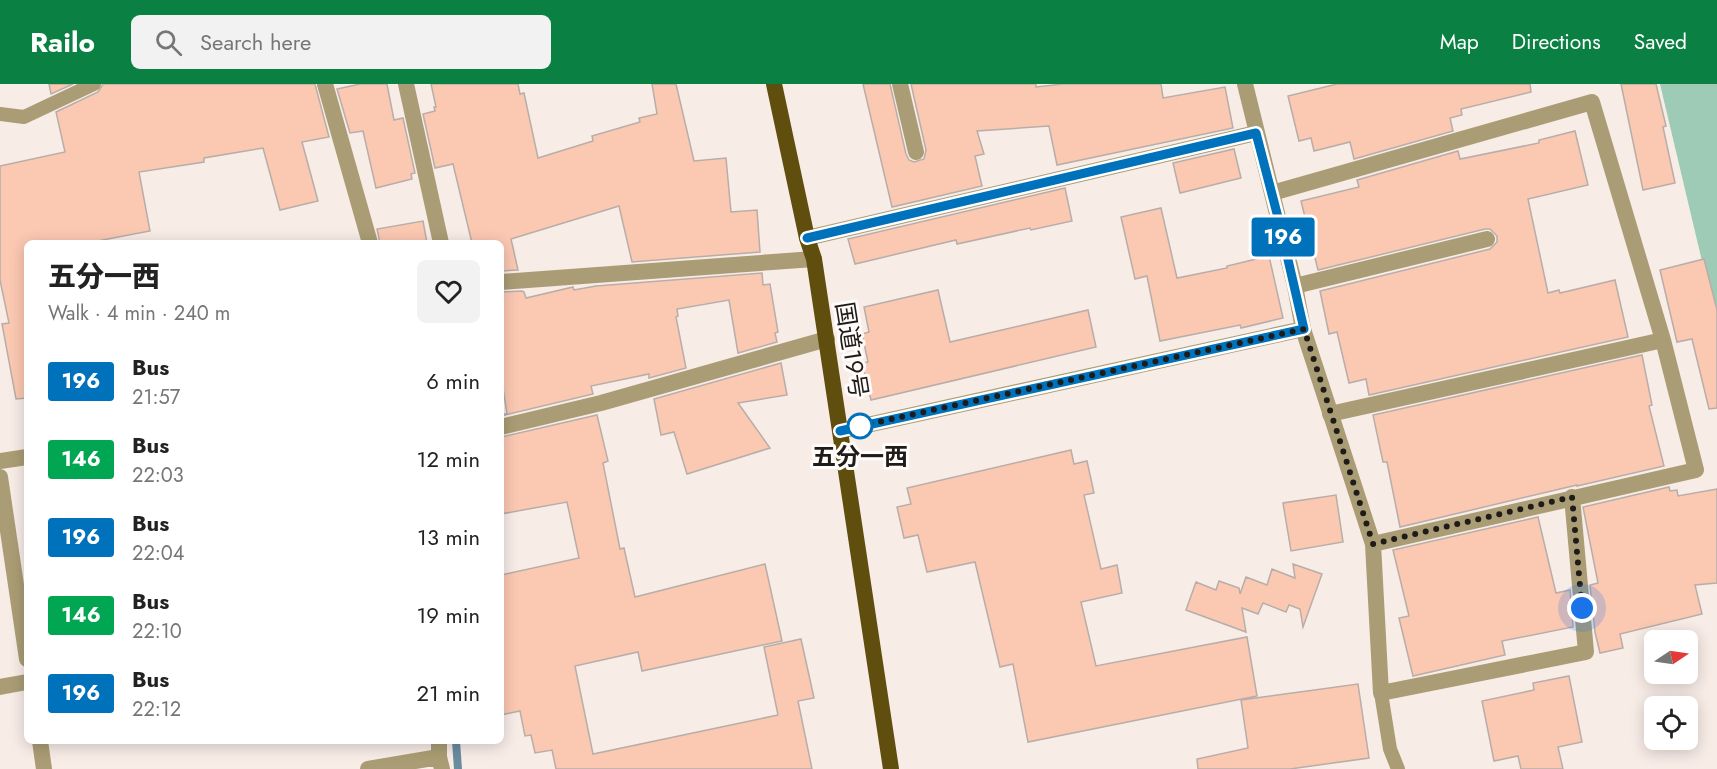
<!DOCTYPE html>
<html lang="en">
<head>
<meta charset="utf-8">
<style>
	body { margin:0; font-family:Jost,"Noto Sans JP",sans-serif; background:#f2f2f2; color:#222; height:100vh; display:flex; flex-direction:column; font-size:22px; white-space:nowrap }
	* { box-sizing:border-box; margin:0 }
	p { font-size:20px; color:#767676 }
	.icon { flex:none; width:33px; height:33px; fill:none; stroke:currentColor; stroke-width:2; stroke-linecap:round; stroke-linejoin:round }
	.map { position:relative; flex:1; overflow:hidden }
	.sheet { position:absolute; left:24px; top:156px; width:480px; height:504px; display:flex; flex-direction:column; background:#fff; border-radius:9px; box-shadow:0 3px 15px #0003 }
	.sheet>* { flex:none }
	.badge { padding:0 12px; border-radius:4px; font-size:21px; line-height:39px }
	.needle { width:39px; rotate:77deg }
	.fabs { position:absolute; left:1644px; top:546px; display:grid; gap:12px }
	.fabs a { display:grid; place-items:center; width:54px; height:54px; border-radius:9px; background:#fff; box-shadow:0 3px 15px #0003; font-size:30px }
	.you { position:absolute; width:30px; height:30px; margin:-15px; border:4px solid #fff; border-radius:50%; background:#1a73e8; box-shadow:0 0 0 9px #1a73e833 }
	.map>.badge { position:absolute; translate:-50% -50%; box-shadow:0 0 0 3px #fff }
	.round { display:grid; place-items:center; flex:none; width:63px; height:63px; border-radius:9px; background:#f2f2f2 }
	.overview { display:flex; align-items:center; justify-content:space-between; height:102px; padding:0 24px }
	h1 { font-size:28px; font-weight:800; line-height:45px }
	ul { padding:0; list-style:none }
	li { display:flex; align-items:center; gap:18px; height:78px; padding:0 24px }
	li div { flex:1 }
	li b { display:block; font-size:22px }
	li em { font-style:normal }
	li .badge { min-width:66px; font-weight:700; text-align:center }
	header { display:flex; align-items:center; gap:36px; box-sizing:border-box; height:84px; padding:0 30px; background:#0b8043; color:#fff }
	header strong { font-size:28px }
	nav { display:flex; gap:33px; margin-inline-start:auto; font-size:21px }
	.search { width:420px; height:54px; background:#f2f2f2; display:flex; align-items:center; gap:15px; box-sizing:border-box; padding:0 21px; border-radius:9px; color:#767676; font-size:22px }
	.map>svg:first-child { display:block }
</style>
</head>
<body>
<header>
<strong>Railo</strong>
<div class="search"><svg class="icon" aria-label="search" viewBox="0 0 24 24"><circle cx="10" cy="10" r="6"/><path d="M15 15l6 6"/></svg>Search here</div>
<nav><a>Map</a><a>Directions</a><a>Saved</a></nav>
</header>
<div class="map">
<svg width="1717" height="685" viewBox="0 0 1717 685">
	<rect width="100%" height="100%" fill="#f8ece7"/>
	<path fill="#9ecbb5" d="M1660,0h57v228l-11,-34z"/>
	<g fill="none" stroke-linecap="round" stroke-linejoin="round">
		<path stroke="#698d9e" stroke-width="8" d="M456,657l2,28"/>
	</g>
	<path fill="#fbc8b2" stroke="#b8ada8" stroke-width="1.5" d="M49,0h24l-22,10z
		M103,0h212l14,53 -27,5 16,59 -38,9 -17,-62 -59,10v4l-65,10 11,59 -63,12h-60v155l-11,1 -14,-75 7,-1 -9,-43v-114l65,-14 -9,-40 42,-20z
		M360,0h27l7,36 9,-2 12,55 -4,1 1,5 -36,9 -13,-57 -13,2 -13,-44z
		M431,0h87l2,10 4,-1 14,65 55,-17 -1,-5 48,-14 -1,-4 18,-4 -5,-30h24l18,77 32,-3 5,54 26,-2 3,42 -128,10 -13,-56 -108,33 7,31 -17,1v-28h-29l-19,-79 -18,4 -12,-54 12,-3 -1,-4h2z
		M863,0h27l16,70 3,6 5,2 10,-3 2,-9 -15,-66h125v3l27,-3h98l2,14 62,-11 8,41 -176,37 -8,-39 -72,5 7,23 -9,2 7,30 -90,21z
		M1337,0h193l1,8 -70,17 1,6 -12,3 3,13 -99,28 -4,-17 -36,9 -3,-13 -12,3 -11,-45z
		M1621,0h35l10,42 -3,1 12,56 -32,7z
		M1575,47l13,54 -60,14 20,94 11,-3 1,3 55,-13 13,57 -259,58 -3,-16 -17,4 -12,-51 -8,2 -9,-43 170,-42 7,-7v-6l-7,-7h-5l-167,41 -17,-69 58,-14 -2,-7 101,-29 2,8 79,-16v-3z
		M1234,65l7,29 -61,15 -7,-30z
		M1065,104l7,33 -41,9 -1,-2 -73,16 -1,-4 -101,24 -7,-25z
		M1161,124l16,70 50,-10v-2l42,-10 14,62 -42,10 -1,-3 -80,16 -13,-65 -12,3 -14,-62z
		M423,137l4,22h-47l-3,-14z
		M1704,175l13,51v98l-8,1 -17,-70 -15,3 -17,-72z
		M762,189l1,12 7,-1 8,48 -3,1 2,9 -39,11 -9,-53 -52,9 1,7 -2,1 10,51 -37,10v-4l-58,12 2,8 -92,22v-2h6l-6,-39v-83l21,-1 2,1 2,6 47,-11 1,3 22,-4z
		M938,206l12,52 138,-32 8,37 -225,53 -9,-37 6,-1 -6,-28 7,-2 -5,-25z
		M1642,271l10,50 -3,1 15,60 -87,20v-1l-177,42 -13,-65h-4l-10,-47z
		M781,279l6,32 -49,8 32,45 -83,26 -13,-42 -13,3 -7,-36z
		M597,331l11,46 -5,2 17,86 4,-1 11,49 130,-33 17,77 -140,30 -4,-19 -63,14 18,88 185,-39 -14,-68 37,-8 13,59 -16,3 14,68h-256l-4,-19 -17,3 -4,-18 -6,1 -5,-25 -19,4v-140l78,-17 -12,-56 -66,12v-77z
		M1071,366l3,14 13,-3 7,32 -10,2 17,74 16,-4 5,28 -41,9 15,64 151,-29 10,59 -229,46 -15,-78 -13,3 -25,-105 -48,10 -9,-37 -14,3 -7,-31 14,-3 -4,-16z
		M1669,403l1,4 7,-1 1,6 39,-7v94l-22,2 7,29 -82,20 3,14 -23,5 -5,-21 -5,-47 8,-2 -15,-76z
		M1336,411l7,47 -52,9 -8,-48z
		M1538,433l18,76 14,-3 3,37 -71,14 3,14 -92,21 -14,-58 10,-2 -16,-66z
		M1293,480l29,10 -19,53 -3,-18 -11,-4 -3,7 -23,-9 -5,11 -16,-6 4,24 -60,-22 10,-28 20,8 3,-9 20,7 1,6 6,-17 21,8 5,-16 23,9z
		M1569,592l13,66 -24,5 5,22h-42l-3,-13 -24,5 -12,-60 52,-11 -1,-7z
		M1358,600l11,74 -79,11h-92l-1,-10 51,-11 -7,-48z"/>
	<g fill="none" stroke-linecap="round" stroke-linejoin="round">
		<path stroke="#aa9d75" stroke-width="14" d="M0,30l24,3 70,-33
			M1381,609l9,56 8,20"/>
		<path stroke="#aa9d75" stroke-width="16" d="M325,0l45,159
			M406,0l35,159
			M900,0l16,68
			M1245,0l50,202 8,43 70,215 8,149 205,-41 -14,-155
			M1272,109l320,-91 71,238 33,130 -323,74
			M807,154l449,-105
			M501,198l313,-23
			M1295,202l192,-47
			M1330,330l333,-74
			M501,343l100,-24 226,-64
			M840,347l463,-102
			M0,377l27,-4
			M0,603l27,-5
			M439,657v16l3,12
			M368,685l71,-12"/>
		<path stroke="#aa9d75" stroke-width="16" d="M0,393l27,182
			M40,657l4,28"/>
		<path stroke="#604e0e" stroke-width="16" d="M774,0l33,154 7,21 77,510"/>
	</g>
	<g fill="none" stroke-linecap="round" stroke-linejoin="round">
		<defs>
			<path id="line" d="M807,154l449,-105 24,92 24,104 -464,102"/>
		</defs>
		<use href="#line" stroke="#fff" stroke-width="14"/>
		<use href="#line" stroke="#0072bc" stroke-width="9"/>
		<path stroke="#1f1b19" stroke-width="6" stroke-dasharray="0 10.8" d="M860,342l444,-97 69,215 199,-47 10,111"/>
	</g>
	<circle fill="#fff" stroke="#0072bc" stroke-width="3" cx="860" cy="342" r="12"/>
	<g text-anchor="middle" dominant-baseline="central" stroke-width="6" stroke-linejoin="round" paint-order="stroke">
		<g font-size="24" fill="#1f1b19" stroke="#fefbfa">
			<text transform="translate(852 266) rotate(81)">国道19号</text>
		</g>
		<g font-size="24" font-weight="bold" fill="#1f1b19" stroke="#fefbfa">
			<text x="860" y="372">五分一西</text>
		</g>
	</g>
</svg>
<div class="fabs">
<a><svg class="needle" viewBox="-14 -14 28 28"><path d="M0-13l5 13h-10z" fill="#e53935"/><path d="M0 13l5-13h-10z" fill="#767676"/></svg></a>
<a><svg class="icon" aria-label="locate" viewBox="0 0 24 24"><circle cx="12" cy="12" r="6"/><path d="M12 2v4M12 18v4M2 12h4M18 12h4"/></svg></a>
</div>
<div class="you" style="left:1582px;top:524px"></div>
<b class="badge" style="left:1283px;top:153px;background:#0072bc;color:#fff">196</b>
<section class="sheet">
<div class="overview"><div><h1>五分一西</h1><p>Walk · 4 min · 240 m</p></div><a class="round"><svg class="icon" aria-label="heart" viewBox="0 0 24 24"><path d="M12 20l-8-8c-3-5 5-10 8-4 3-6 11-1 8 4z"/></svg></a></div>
<ul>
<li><span class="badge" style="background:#0072bc;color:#fff">196</span><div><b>Bus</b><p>21:57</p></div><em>6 min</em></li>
<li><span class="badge" style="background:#00a651;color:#fff">146</span><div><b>Bus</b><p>22:03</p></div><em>12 min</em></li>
<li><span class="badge" style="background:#0072bc;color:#fff">196</span><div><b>Bus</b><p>22:04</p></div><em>13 min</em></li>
<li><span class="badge" style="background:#00a651;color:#fff">146</span><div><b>Bus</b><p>22:10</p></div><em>19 min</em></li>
<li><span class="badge" style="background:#0072bc;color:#fff">196</span><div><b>Bus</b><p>22:12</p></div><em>21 min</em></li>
</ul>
</section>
</div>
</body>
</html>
